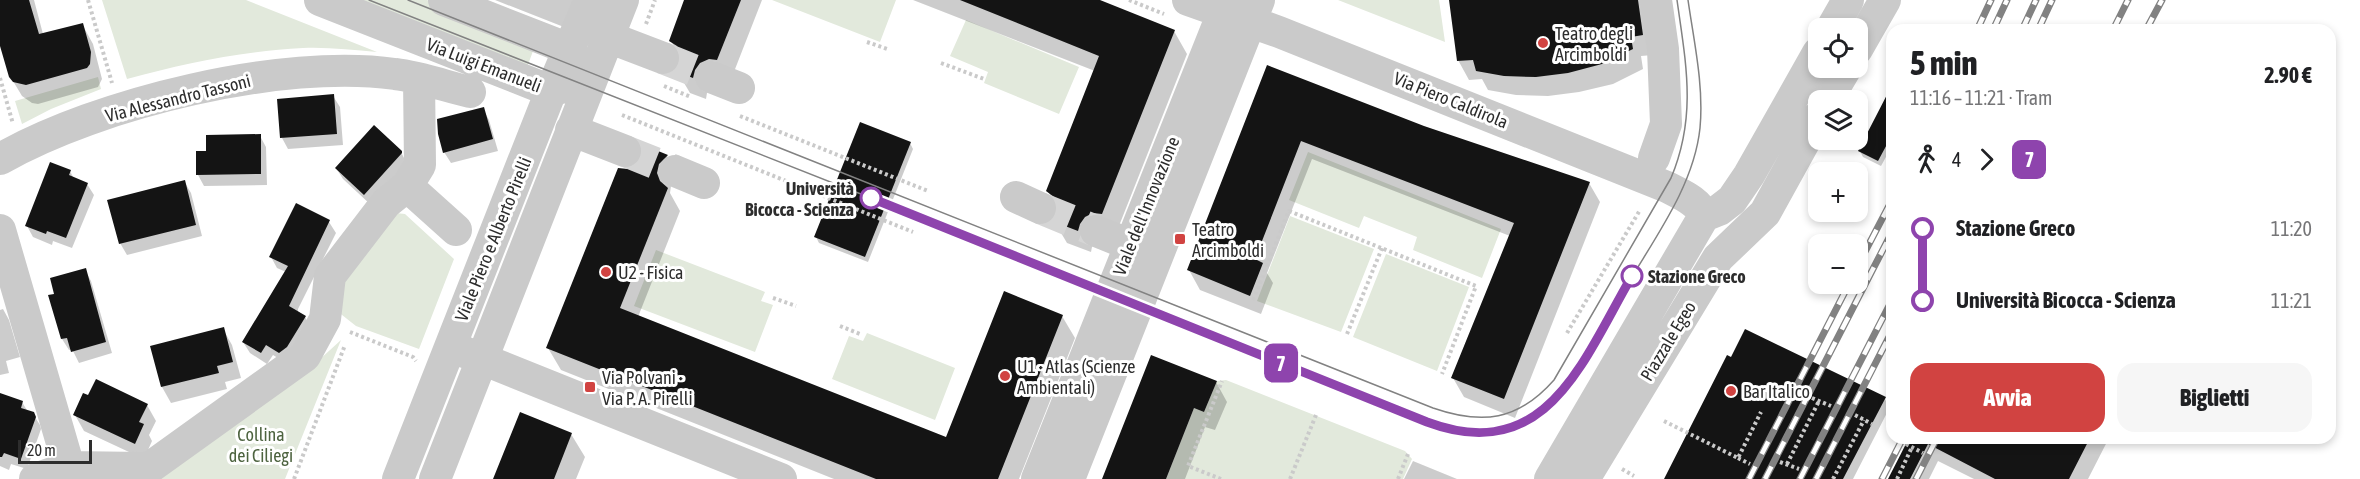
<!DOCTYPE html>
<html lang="it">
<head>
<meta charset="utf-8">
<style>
	body { margin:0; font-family:"Asap Condensed",sans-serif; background:#f6f6f6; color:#202124; height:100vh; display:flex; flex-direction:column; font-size:22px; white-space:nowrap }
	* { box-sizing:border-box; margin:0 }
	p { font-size:20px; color:#757577 }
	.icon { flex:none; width:33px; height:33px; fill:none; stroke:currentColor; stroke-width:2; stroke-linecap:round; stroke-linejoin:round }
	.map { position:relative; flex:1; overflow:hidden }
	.panel { position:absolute; left:1886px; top:24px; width:450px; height:420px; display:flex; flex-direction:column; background:#fff; border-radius:18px; box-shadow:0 3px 9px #0003 }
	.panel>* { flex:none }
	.badge { padding:0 12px; border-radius:9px; font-size:21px; line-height:39px }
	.buttons { position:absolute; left:1808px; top:18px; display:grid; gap:12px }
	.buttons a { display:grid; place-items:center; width:60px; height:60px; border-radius:12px; background:#fff; box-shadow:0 3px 9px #0003; font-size:30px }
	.scale { position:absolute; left:18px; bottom:15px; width:74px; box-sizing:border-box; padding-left:6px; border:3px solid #2d2d2d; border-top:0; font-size:16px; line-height:21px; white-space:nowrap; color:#2d2d2d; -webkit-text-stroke:4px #fff; paint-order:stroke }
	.map>.badge { position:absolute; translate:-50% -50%; box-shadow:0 0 0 3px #fff }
	.legs { display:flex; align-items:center; gap:9px; height:66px; padding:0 24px; font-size:20px }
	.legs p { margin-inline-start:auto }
	.headline { display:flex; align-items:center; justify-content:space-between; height:102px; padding:0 24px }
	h1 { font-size:33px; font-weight:800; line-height:45px }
	.button { display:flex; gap:12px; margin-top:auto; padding:12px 24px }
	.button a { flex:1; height:69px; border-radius:18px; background:#d14341; color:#fff; font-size:24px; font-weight:800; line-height:69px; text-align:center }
	.button a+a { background:#f6f6f6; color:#202124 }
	ul { padding:0 24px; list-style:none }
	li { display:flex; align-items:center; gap:21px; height:72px; font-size:22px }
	li i { display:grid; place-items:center; width:9px; height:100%; margin:0 8px; background:currentColor }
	li i::after { content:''; width:15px; height:15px; margin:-8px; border:4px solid; border-radius:50%; background:#fff }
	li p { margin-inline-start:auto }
	li:first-child i { background:linear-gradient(#0000 50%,currentColor 0) }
	li:last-child i { background:linear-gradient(currentColor 50%,#0000 0) }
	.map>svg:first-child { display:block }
</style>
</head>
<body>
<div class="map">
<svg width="2360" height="479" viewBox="0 0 2360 479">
	<rect width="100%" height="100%" fill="#fff"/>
	<path fill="#e2e9dc" d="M102,0h144l131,52c-25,-2 -49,-5 -74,-4 -60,3 -118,15 -176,31z
		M350,0h77l109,43 -10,27z
		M772,0h124l-16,42z
		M1338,0h101l6,42z
		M966,20l113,47 -20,47 -75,-31 4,-11 -38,-16z
		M98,77l3,12 -50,20 -29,15 -7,-23z
		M1308,152l193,77 -19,49 -69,-28 4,-13 -53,-21 -5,12 -70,-28z
		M396,213l9,1 49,45 -35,90 -63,-23 -19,-15 1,-31z
		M1290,216l84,33 -33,83 -84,-31z
		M656,250l109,42 -4,9 12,4 -18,47 -121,-46z
		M1386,254l83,33 -32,84 -84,-34z
		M867,333l88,35 -20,52 -103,-41 17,-43 14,5z
		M341,340l-56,139h-173l196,-109z
		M1226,380l179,71 7,8 -9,20h-237l28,-71 10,4 13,-31z"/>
	<path fill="#0003" d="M0,0h34l9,34 39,-10 11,20 9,35 -4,8 -60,17 -6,-1 -10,-7 -12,-20 -10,-36z
		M495,0h91l-12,31z
		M686,0h76l-32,82 -17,3 -6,8 -1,6 -16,-6 -13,-22 5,-11 -11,-19z
		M913,0h181l80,31 13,23 -72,182 -17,3 -6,8 -1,5 -24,-9 -13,-22 5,-11 -11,-19 47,-120z
		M1450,0h200l3,55 -12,1 2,13 -30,15 -34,8 -31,4 -32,-1 -28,-5 -6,-11 -13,1 -11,-20z
		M1268,67l156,60 165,56 11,19 -85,216 -51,-21 -11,-19 57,-142 -198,-77 -45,114 6,10 -12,31 -61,-24 -11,-20z
		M1892,89v57l-11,20 -18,-9 -3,-6z
		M333,96l7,11 3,38 -55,4 -6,-11z
		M483,109l6,11 9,31 -47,12 -7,-11z
		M260,136l6,11 1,38 -63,1 -6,-11 10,-22z
		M910,143l3,6 -45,113 -49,-19 -3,-6z
		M643,147l24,9 13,22 -9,8 -1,7 10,18 -42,106 309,122 115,-123 13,22 -56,141h-185l-273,-109 -13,-22 81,-178 9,-4 5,-9z
		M401,152l6,12 -36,41 -28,-26 -7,-11z
		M70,171l4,8 13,5 7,11 -22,53 -19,-7 -1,4 -19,-8 -6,-11z
		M184,181l7,12 11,43 -75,19 -7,-12z
		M296,205l33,17 7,11 -38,76v4l7,4 6,11 -25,35 -13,-8 -6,9 -17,-11 -7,-11 43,-70 -9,-4 -6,-11z
		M85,270l6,11 21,72 -33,10 -7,-14 -3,1 -7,-11 -6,-44z
		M3,309l6,11 11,37 -14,4 3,12 -9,2v-65z
		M223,329l9,16 9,33 -16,4 2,7 -56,14 -9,-16 -10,-39z
		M1216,382l11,20 -12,28 -10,-3 -20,52h-82z
		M1884,398l6,9 -37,72h-188z
		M0,399l22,3 6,10 5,2 7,11 1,4 -14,40 -16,-5 -2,6 -9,-4z
		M147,405l9,16 -7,14 3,6 -8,18 -60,-28 -9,-16z
		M571,434l14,23 -9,22h-81z
		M1911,438h198l-21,41h-114l-36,-18 -9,18h-39z
		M1413,461l44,18h-53z"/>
	<path fill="#141414" d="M0,0h29l10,34 44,-11 8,29 -1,12 -3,4 -61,17 -13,-3 -4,-5 -9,-31z
		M684,0h57l-24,60 -8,-1 -9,4 -5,7 -2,8 -18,-7 5,-7 1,-9 -4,-9 -8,-5z
		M960,0h140l75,30 -73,184 -9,-1 -8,4 -5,7 -2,7 -26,-10 5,-6 1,-9 -4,-9 -8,-6 53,-135z
		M1449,0h189l5,35 -12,2 2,12 -31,15 -34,9 -32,4 -32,-1 -28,-5 -3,-11 -16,1z
		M1267,65l157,61 166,56 -86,217 -53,-21 63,-155 -213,-82 -46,118 8,4 -13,33 -63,-26z
		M1892,85v50l-14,26 -20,-10z
		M334,94l3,40 -57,4 -3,-39z
		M484,107l9,32 -50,14 -5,-19 -1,-15z
		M860,122l51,20 -46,115 -51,-20z
		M374,125l28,26v2l-38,42 -29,-27z
		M261,134v40l-65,1v-24h10v-16z
		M641,144l27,11 -9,9 -2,9 3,8 8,7 -48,120 326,129 58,-146 59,24 -65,164h-122l-330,-131 72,-180 10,1 9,-4 5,-8z
		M50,162l21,8 -2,5 19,8 -22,55 -19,-7 -1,3 -21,-8z
		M185,180l11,45 -77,19 -12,-44z
		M296,203l34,17 -41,86 17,10 -19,31 -8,6 -13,-8 -5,8 -19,-11 46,-76 -19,-9z
		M86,268l20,74 -35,10 -4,-14 -6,1 -13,-44 6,-1 -4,-16z
		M224,327l9,35 -16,4 2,7 -58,14 -11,-41z
		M1745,329l141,68 -43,82h-179l63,-124 4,2z
		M1151,355l66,26 -13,31 -10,-4 -28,71h-64z
		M96,379l52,25 -9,18 5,2 -9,20 -62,-29 10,-22 5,2z
		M0,393l23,8 -2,7 13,4 2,5 -15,42 -17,-6 -2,4h-2z
		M520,412l52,21 -18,46h-61z
		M1909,438h181l-21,41h-74l-67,-35 -18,35h-22z"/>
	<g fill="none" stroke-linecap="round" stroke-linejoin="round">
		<path stroke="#d5d5d5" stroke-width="32" stroke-dasharray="32 16" stroke-linecap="butt" d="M663,58l48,19
			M625,151l50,20
			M1040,208l56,23"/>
		<path stroke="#cacaca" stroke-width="4" stroke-dasharray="3 3" stroke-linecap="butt" d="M88,0l24,83
			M1129,0l35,14
			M646,24l9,-24
			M867,42l20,7
			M941,63l43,16
			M0,78l13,46
			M664,86l27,11
			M622,115l291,117
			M740,116l188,75
			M773,298l23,8
			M1253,300l36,-89 187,75 -34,88
			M840,326l20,8
			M350,332l63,25 3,4
			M1567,333l73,-123
			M1347,334l35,-86
			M1812,398l19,8
			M1855,415l17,9
			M1664,421l74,37 23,-46
			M761,438l5,-2
			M1906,444l17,9
			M1738,458l12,6
			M1780,462l19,7
			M1787,464l32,-63
			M1622,469l12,7
			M294,479l51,-134
			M1221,479l-33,-13 34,-85
			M1290,479l26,-64
			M1398,479l10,-25
			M1833,479l31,-59
			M1897,479l15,-32"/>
		<path stroke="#cacaca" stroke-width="32" d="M320,0l231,91 19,-6
			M444,0l125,49 12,17
			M1188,0l91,32 388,155c13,7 32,14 37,29
			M1832,28l16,-28
			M608,37l55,21
			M1857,49l28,-49
			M711,77l28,11
			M1827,100l19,-32
			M571,130l54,21
			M1654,158l12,-34 -3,-75 -7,-49
			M0,159c98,-56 283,-101 395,-85 25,3 50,12 75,18
			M675,171l29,12
			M407,186l49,44
			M1016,197l24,11
			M1704,216l15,-6 13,-10 17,-25 69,-122
			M0,230l69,237
			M1096,231l35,14
			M462,351l319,128
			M35,479l34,-12 74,1 9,-2 153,-110 20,-37 5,-43 56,-73 21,-17 13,-21 -1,-86
			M398,479l153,-388 39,-91
			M435,479l188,-479
			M1037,479l191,-479
			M1069,479l190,-479
			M1550,479l154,-263
			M1584,479l134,-221 47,-45 53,-96"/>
		<path stroke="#828282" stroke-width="1.5" d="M369,0l502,198 556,223c53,21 99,14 136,-30 24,-34 44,-71 64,-106 29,-49 67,-100 73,-157 4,-42 -6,-86 -12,-128
			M408,0l1025,408c49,17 85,13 121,-28l117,-202c26,-62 15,-114 6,-178"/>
		<defs>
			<path id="rail" d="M1977,30l14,-30
				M1993,30l14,-30
				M2022,30l14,-30
				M2038,30l14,-30
				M2113,30l15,-30
				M2146,30l16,-30
				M1857,267l35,-67
				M1749,479l100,-195
				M1765,479l127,-247
				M1800,479l92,-179
				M1816,479l76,-148
				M1882,479l21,-41
				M1916,479l21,-41"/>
		</defs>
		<use href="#rail" stroke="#828282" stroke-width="7"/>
		<use href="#rail" stroke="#fff" stroke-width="4.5" stroke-dasharray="14" stroke-linecap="butt"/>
	</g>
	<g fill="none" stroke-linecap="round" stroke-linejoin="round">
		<defs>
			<path id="line-1" d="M871,198l556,224c120,45 156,-62 205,-146"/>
		</defs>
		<use href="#line-1" stroke="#fff" stroke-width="14"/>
		<use href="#line-1" stroke="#8e44ad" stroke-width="9"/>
	</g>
	<g fill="#d14341" stroke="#fff" stroke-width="2">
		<circle cx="1543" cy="43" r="6"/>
		<rect x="1174" y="233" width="12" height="12" rx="3"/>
		<circle cx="606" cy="272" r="6"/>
		<circle cx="1005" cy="376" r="6"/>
		<rect x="584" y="381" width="12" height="12" rx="3"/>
		<circle cx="1731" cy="391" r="6"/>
	</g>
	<g fill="#fff" stroke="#8e44ad" stroke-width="3">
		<circle cx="871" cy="198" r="10"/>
		<circle cx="1632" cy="276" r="10"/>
	</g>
	<g text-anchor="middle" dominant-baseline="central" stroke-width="6" stroke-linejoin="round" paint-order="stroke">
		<g font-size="18" fill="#2d2d2d" stroke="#fff" text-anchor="start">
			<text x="1555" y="33">Teatro degli<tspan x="1555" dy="21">Arcimboldi</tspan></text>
			<text x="1192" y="229">Teatro<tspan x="1192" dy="21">Arcimboldi</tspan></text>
			<text x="618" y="272">U2 - Fisica</text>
			<text x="1017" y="366">U1 - Atlas (Scienze<tspan x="1017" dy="21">Ambientali)</tspan></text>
			<text x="602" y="377">Via Polvani -<tspan x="602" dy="21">Via P. A. Pirelli</tspan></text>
			<text x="1743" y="391">Bar Italico</text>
		</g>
		<g font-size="18" fill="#2d2d2d" stroke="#fff">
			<text transform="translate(484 65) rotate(21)">Via Luigi Emanueli</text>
			<text transform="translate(178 98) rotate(-14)">Via Alessandro Tassoni</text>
			<text transform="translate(1451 100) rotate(22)">Via Piero Caldirola</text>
			<text transform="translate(1146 206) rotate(-68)">Viale dell'Innovazione</text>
			<text transform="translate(493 239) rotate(-68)">Viale Piero e Alberto Pirelli</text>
			<text transform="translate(1668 341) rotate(-59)">Piazzale Egeo</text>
		</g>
		<g font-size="18" font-weight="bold" fill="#2d2d2d" stroke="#fff" text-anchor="end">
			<text x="854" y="188">Università<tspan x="854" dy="21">Bicocca - Scienza</tspan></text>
			<text x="1648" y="276" text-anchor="start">Stazione Greco</text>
		</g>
		<g font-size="18" fill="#4d633f" stroke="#fff">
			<text x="261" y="434">Collina<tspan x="261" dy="21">dei Ciliegi</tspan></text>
		</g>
	</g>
</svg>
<div class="buttons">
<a><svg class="icon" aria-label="locate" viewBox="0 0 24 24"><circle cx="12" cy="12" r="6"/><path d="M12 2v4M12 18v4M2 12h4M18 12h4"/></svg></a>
<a><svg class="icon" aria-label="layers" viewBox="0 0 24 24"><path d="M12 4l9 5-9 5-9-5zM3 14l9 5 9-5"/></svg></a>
<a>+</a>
<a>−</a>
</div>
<div class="scale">20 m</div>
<b class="badge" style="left:1281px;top:363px;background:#8e44ad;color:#fff">7</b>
<section class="panel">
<div class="headline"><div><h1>5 min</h1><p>11:16 – 11:21 · Tram</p></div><b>2.90 €</b></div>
<div class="legs"><svg class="icon" aria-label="walk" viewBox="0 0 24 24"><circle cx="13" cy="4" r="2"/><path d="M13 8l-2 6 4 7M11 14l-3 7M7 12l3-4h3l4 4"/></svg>4<svg class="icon" aria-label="forward" viewBox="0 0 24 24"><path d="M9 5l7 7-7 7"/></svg><b class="badge" style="background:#8e44ad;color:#fff">7</b></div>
<ul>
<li><i style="color:#8e44ad"></i><b>Stazione Greco</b><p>11:20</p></li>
<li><i style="color:#8e44ad"></i><b>Università Bicocca - Scienza</b><p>11:21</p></li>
</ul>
<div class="button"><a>Avvia</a><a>Biglietti</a></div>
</section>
</div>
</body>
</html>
